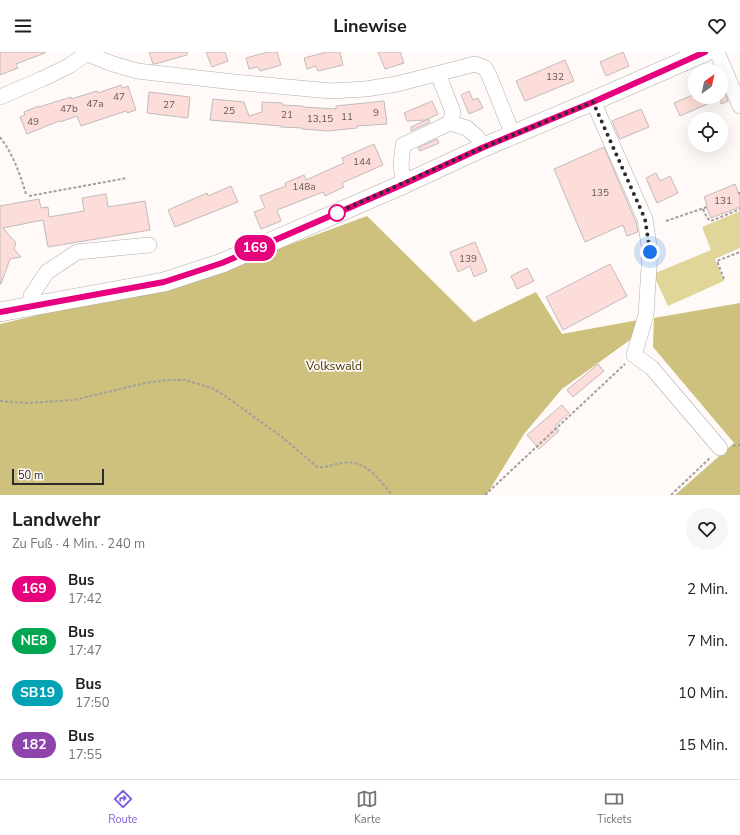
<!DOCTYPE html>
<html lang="de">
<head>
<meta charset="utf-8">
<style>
	body { margin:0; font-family:"Nunito Sans",sans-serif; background:#f6f6f6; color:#202124; height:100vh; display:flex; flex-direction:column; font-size:15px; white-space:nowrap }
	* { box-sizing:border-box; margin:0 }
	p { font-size:13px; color:#757577 }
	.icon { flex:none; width:22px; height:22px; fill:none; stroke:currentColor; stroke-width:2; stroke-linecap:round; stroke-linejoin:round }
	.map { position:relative; height:443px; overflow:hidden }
	.sheet { display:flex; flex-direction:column; background:#fff; flex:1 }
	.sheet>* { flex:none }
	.badge { padding:0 8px; border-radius:13px; font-size:14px; line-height:26px }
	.needle { width:26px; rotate:33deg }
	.controls { position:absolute; left:688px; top:12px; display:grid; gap:8px }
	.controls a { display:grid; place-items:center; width:40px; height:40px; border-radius:50%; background:#fff; box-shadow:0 4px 16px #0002; font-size:20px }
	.scale { position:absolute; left:12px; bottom:10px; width:92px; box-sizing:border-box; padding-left:4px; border:2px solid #2e2d2c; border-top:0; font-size:11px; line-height:14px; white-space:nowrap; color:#2e2d2c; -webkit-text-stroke:3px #fffaf7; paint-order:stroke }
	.you { position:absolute; width:20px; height:20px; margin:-10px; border:3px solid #fff; border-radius:50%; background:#1a73e8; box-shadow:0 0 0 6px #1a73e833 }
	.map>.badge { position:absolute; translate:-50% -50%; box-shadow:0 0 0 2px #fff }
	.round { display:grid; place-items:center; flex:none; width:42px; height:42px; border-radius:21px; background:#f6f6f6 }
	.summary { display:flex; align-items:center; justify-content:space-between; height:68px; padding:0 12px }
	h1 { font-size:19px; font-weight:700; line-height:30px }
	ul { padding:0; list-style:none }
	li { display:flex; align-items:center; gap:12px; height:52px; padding:0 12px }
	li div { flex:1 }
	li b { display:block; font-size:15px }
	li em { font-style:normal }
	li .badge { min-width:44px; font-weight:700; text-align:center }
	header { display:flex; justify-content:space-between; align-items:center; height:52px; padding:0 12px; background:#fff; font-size:18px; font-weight:700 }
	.menu { display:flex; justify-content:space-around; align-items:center; height:56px; border-top:1px solid #e0e0e0; background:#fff; font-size:11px; color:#757577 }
	.menu a { display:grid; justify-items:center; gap:2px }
	.menu .on { color:#8260db }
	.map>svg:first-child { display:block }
</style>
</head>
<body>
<header><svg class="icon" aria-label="menu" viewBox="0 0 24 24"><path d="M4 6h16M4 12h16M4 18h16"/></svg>Linewise<svg class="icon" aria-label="heart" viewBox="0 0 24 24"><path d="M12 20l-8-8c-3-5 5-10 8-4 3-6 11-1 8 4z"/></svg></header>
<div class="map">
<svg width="740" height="443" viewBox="0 0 740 443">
	<rect width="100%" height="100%" fill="#fffaf7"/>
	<path fill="#e1d69a" d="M740,159v37l-25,11 9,22 -56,25 -15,-32 58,-24 -9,-23z"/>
	<path fill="#cdc17d" d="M367,164l107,106 62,-30 26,42 76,-14 -8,20 -68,49 -38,45 -37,60 1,1h-488v-171l166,-39 60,-17z
		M740,251v192h-65l59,-52 -81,-96 1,-29z"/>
	<path fill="#fdddd9" stroke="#c1bbba" d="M0,0h45v1l-29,11 2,4 -18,7z
		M149,0h38v3l-32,9h-2z
		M206,0h19l3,9 -16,6z
		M268,0h9l4,13 -21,6 -2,-4 -9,2 -3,-11z
		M327,0h13l3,13 -25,6 -2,-5 -9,3 -3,-11z
		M378,0h22l4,11 -19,6z
		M623,0l6,14 -23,10 -6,-14z
		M565,8l9,21 -49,20 -9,-20z
		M121,33l1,3 6,-2 8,24 -9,3 -1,-2 -45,15 -4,-10 -17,6 -1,-1 -32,13 -7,-17 5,-2 -1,-3 15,-6v1l32,-10v2l26,-8 1,2z
		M469,39l4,9 5,-2 5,10 -14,6 -8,-19z
		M149,40l41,5 -2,21 -41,-5z
		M724,40l4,9 -7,3v-6l-41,18 -6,-13 21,-9v3h26v-4z
		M213,47l31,3 5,14 13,-4v-10l20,1v2l21,1v1l33,2v-3l48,-5 3,23 -30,2v2l-29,3 -26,-2v-1l-21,-1v-1l-71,-6z
		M432,49l6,13 -12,6 -19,1 -3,-8z
		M641,57l8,18 -29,12 -8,-18z
		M428,67l2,3 -19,9v-4z
		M437,87l2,4 -19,8 -2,-3z
		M374,92l9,21 -41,18 2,4 -19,9 -2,-4 -46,18 4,11 -20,8 -7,-17 11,-4 -5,-12 26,-10 -1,-3 19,-8 2,5 38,-17 -2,-5z
		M604,95l32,75 2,10 -11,4 -4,-11 -38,17 -31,-73z
		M656,121l4,8 10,-5 8,17 -21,10 -11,-25z
		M735,132l5,13v10l-29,11 -5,-12 1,-1 -3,-8z
		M231,134l7,16 -63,25 -7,-17 39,-17 1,3z
		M106,142l2,13 37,-6 5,29 -102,17 -5,-27 -40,8 13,15 -2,6 7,8 -11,2 -9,25h-1v-78l39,-7 2,9 7,-1 1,10 35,-6 -2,-13z
		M475,190l12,29 -13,6 -4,-11 -12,6 -8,-20z
		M610,212l17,32 -64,34 -17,-33z
		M527,216l7,13 -17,8 -6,-13z
		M598,312l6,7 -31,26 -6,-7z
		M562,353l7,8 -14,13 4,5 -20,18 -12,-14z"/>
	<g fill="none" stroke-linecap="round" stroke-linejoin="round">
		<defs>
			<path id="minor" d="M717,0l23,54
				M88,2l22,9 27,8 97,11 97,9 35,-2 31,-5 78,-20 10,4 4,7 24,60
				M438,22l15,38 -3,11
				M0,45l42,-18 27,-13 20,-14
				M593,49l52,118 5,33 -4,63 -12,40 17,12 69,81
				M404,132l-3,-19 2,-20 47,-22 17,5 10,9 7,10
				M30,255l1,-11 16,-24 30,-20 72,-7"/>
			<path id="major" d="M0,260l164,-30 58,-19 182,-79 80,-37 109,-46 112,-49"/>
		</defs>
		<use href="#minor" stroke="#b1adaa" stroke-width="16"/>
		<use href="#major" stroke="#b1adaa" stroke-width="20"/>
		<path stroke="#a39f9d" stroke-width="2" stroke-dasharray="3 2" stroke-linecap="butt" d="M0,85c13,17 20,37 26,57
			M738,141h2
			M29,144l98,-18
			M703,157l4,9 4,3 29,-12
			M666,169l41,-14
			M724,227l-7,-18 23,-9
			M0,349l25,2 49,-3 71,-17 23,-3h17l27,8 13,8 57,41 35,30c9,1 16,-3 25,-4 23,-4 37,16 50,32
			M733,394l7,-1
			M485,443l140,-131
			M671,443l40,-38"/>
		<use href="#minor" stroke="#fff" stroke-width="15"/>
		<use href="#major" stroke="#fff" stroke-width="19"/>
	</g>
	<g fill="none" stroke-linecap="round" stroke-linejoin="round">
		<defs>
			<path id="line" d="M0,260l164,-30 58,-19 182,-79 80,-37 109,-45 112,-50"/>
		</defs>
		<use href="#line" stroke="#fff" stroke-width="9"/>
		<use href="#line" stroke="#e6007e" stroke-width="6"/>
		<path stroke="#2e2d2c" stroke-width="4" stroke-dasharray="0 7.2" d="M337,161h-1l148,-66 109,-45 52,117 5,33"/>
	</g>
	<circle fill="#fff" stroke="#e6007e" stroke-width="2" cx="337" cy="161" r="8"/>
	<g text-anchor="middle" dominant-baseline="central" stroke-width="3.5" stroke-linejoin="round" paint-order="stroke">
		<g font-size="10" fill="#625957">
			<text x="555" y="25">132</text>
			<text x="119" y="45">47</text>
			<text x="95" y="52">47a</text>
			<text x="169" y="53">27</text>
			<text x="69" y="57">47b</text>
			<text x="229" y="59">25</text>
			<text x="376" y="61">9</text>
			<text x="287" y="63">21</text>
			<text x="347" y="65">11</text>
			<text x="320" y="67">13,15</text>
			<text x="33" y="70">49</text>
			<text x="362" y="110">144</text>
			<text x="304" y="135">148a</text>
			<text x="600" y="141">135</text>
			<text x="723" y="149">131</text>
			<text x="468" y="207">139</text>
		</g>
		<g font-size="12" fill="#403700" stroke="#fffaf7">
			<text x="334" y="314">Volkswald</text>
		</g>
	</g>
</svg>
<div class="controls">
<a><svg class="needle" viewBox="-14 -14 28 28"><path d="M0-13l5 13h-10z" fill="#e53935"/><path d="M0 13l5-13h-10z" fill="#757577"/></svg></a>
<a><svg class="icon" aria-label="locate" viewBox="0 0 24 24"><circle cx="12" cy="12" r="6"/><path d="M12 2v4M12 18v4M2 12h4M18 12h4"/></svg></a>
</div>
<div class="scale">50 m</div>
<div class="you" style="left:650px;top:200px"></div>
<b class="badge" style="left:255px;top:196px;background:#e6007e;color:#fff">169</b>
</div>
<section class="sheet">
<div class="summary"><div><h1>Landwehr</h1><p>Zu Fuß · 4 Min. · 240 m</p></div><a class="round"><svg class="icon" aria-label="heart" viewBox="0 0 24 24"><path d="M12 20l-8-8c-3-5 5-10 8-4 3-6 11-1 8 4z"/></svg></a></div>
<ul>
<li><span class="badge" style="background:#e6007e;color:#fff">169</span><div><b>Bus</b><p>17:42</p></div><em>2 Min.</em></li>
<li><span class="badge" style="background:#00a651;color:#fff">NE8</span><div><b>Bus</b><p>17:47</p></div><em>7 Min.</em></li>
<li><span class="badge" style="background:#00a3b4;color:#fff">SB19</span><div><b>Bus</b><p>17:50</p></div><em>10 Min.</em></li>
<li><span class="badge" style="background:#8e44ad;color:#fff">182</span><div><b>Bus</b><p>17:55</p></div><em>15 Min.</em></li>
</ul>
</section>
<nav class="menu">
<a class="on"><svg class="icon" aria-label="directions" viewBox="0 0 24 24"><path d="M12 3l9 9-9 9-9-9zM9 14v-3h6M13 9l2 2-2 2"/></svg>Route</a>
<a><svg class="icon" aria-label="map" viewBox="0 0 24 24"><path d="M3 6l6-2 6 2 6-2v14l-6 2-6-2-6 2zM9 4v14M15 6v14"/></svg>Karte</a>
<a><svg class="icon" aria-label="tickets" viewBox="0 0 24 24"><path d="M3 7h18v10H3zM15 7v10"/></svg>Tickets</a>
</nav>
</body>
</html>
